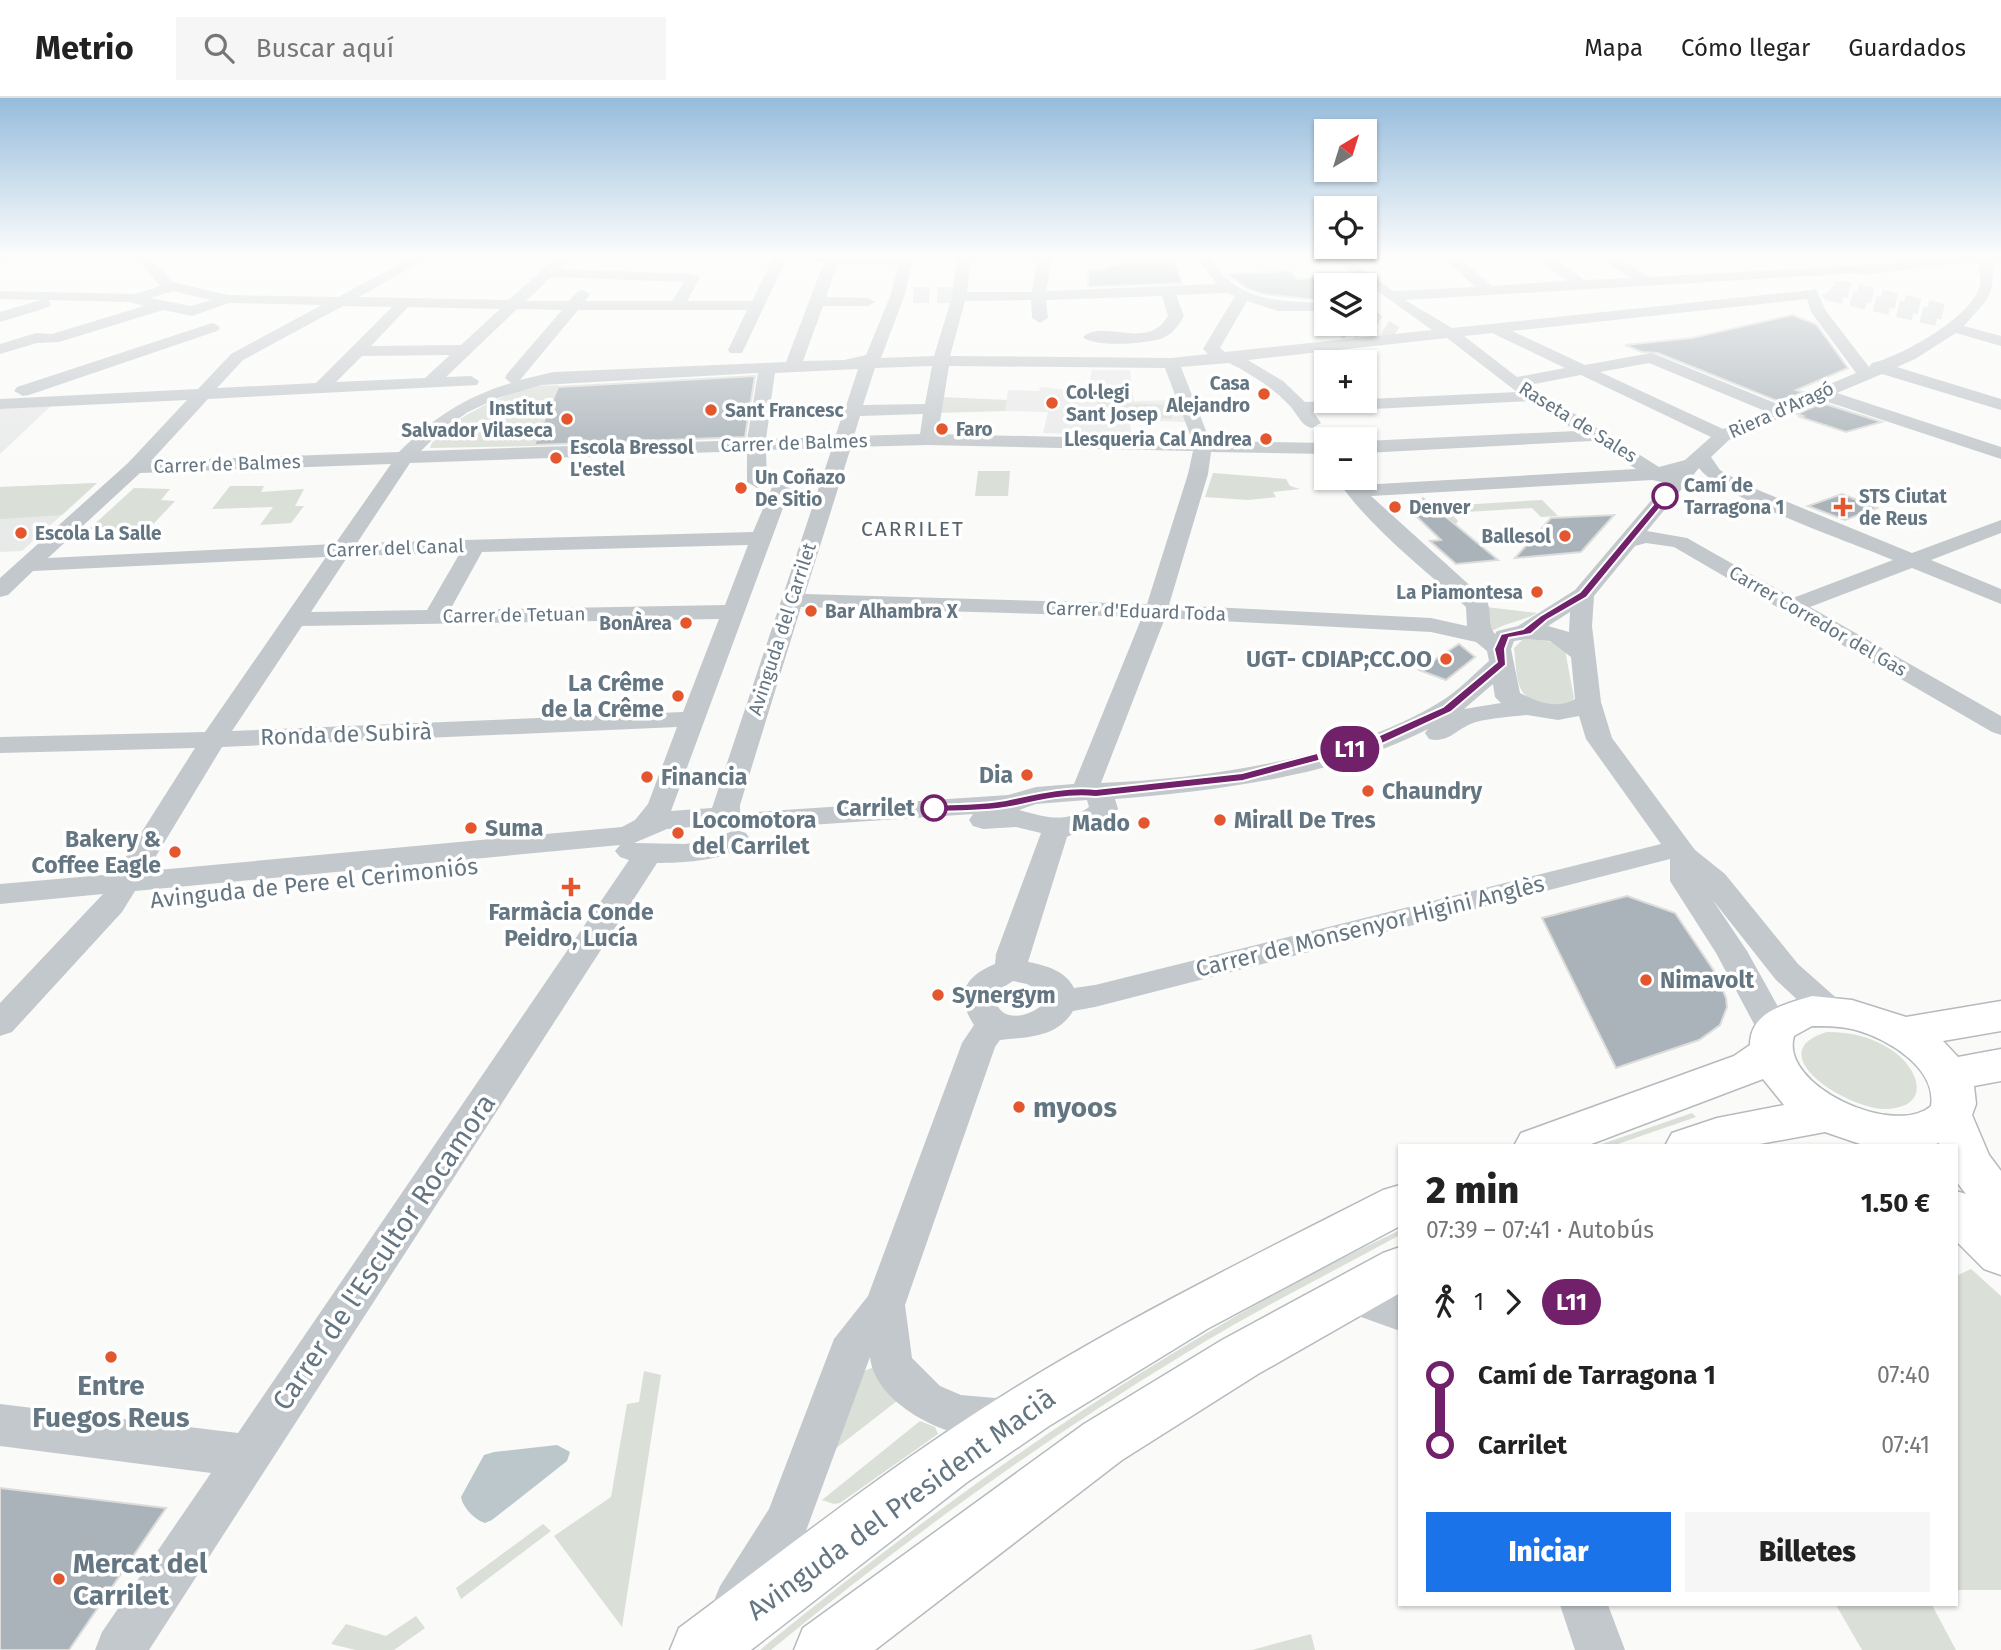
<!DOCTYPE html>
<html lang="es">
<head>
<meta charset="utf-8">
<style>
	body { margin:0; font-family:"Fira Sans",sans-serif; background:#f6f6f6; color:#222; height:100vh; display:flex; flex-direction:column; font-size:26px; white-space:nowrap }
	* { box-sizing:border-box; margin:0 }
	p { font-size:23px; color:#767676 }
	.icon { flex:none; width:38px; height:38px; fill:none; stroke:currentColor; stroke-width:2; stroke-linecap:round; stroke-linejoin:round }
	.map { position:relative; flex:1; overflow:hidden }
	.panel { position:absolute; left:1398px; top:1046px; width:560px; height:462px; display:flex; flex-direction:column; background:#fff; border-radius:0px; box-shadow:0 2px 5px #0004 }
	.panel>* { flex:none }
	.badge { padding:0 14px; border-radius:23px; font-size:24px; line-height:46px }
	.needle { width:46px; rotate:38deg }
	.fabs { position:absolute; left:1314px; top:21px; display:grid; gap:14px }
	.fabs a { display:grid; place-items:center; width:63px; height:63px; border-radius:0px; background:#fff; box-shadow:0 2px 5px #0004; font-size:35px }
	.map>.badge { position:absolute; translate:-50% -50%; box-shadow:0 0 0 4px #fff }
	.legs { display:flex; align-items:center; gap:10px; height:77px; padding:0 28px; font-size:23px }
	.legs p { margin-inline-start:auto }
	.summary { display:flex; align-items:center; justify-content:space-between; height:119px; padding:0 28px }
	h1 { font-size:38px; font-weight:800; line-height:52px }
	.primary-button { display:flex; gap:14px; margin-top:auto; padding:14px 28px }
	.primary-button a { flex:1; height:80px; border-radius:0px; background:#1a73e8; color:#fff; font-size:28px; font-weight:800; line-height:80px; text-align:center }
	.primary-button a+a { background:#f6f6f6; color:#222 }
	ul { padding:0 28px; list-style:none }
	li { display:flex; align-items:center; gap:24px; height:70px; font-size:26px }
	li i { display:grid; place-items:center; width:10px; height:100%; margin:0 9px; background:currentColor }
	li i::after { content:''; width:18px; height:18px; margin:-9px; border:5px solid; border-radius:50%; background:#fff }
	li p { margin-inline-start:auto }
	li:first-child i { background:linear-gradient(#0000 50%,currentColor 0) }
	li:last-child i { background:linear-gradient(currentColor 50%,#0000 0) }
	header { display:flex; align-items:center; gap:42px; box-sizing:border-box; height:98px; padding:0 35px; background:#fff; border-bottom:2px solid #e0e0e0 }
	header strong { font-size:33px }
	nav { display:flex; gap:38px; margin-inline-start:auto; font-size:24px }
	.search { width:490px; height:63px; background:#f6f6f6; display:flex; align-items:center; gap:18px; box-sizing:border-box; padding:0 24px; border-radius:0px; color:#767676; font-size:26px }
	.map>svg:first-child { display:block }
</style>
</head>
<body>
<header>
<strong>Metrio</strong>
<div class="search"><svg class="icon" aria-label="search" viewBox="0 0 24 24"><circle cx="10" cy="10" r="6"/><path d="M15 15l6 6"/></svg>Buscar aquí</div>
<nav><a>Mapa</a><a>Cómo llegar</a><a>Guardados</a></nav>
</header>
<div class="map">
<svg width="2001" height="1552" viewBox="0 0 2001 1552">
	<rect width="100%" height="100%" fill="#fafaf8"/>
	<path fill="#e8e9e9" fill-rule="evenodd" d="M1092,272h38l4,31 45,-1 8,22 -57,-2 1,16 -88,-3 5,-21 -43,-1 3,-21 31,1 1,-4 47,5zM1172,307v14l-75,-3z
		M51,308l-32,30 -19,18v-45z
		M97,385l-75,68 -22,1v-65z"/>
	<path fill="#dadfd7" d="M558,287l-25,61 -103,2c6,-23 83,-59 107,-62 6,-1 14,0 21,-1z
		M940,299l67,3 -2,11 -69,2z
		M1098,304l75,3 -1,14 -75,-2z
		M978,373h32l-2,25h-33z
		M1213,375l73,6 4,7 10,3 -27,3 3,5 -28,3 -43,-3z
		M97,385l-35,32 -62,4v-32z
		M230,388h34l-3,6 43,-3 -9,17h9l-13,17 -31,2 13,-18 -61,2z
		M134,390l36,1 -9,11 14,1 -34,36 -26,1 7,-8 -35,1z
		M1542,402l16,16 -17,1 -9,-9 -81,5 7,8 -2,3h-13l-16,-17z
		M1486,509l51,6c-16,9 -33,10 -48,20z
		M1532,540l24,5 9,7 9,48 -3,4c-12,4 -19,4 -32,1 -25,-6 -22,-33 -25,-55l8,-8z
		M1827,934c24,0 46,5 66,19 26,18 39,55 -5,58 -39,2 -131,-56 -61,-77z
		M1692,1015l4,4 -84,29h-16z
		M1400,1132v5c-71,39 -145,75 -214,118 -145,88 -284,189 -415,297h-11c198,-162 409,-310 640,-420z
		M1971,1171l30,27v294h-44l-1,-314z
		M874,1269l23,34 -62,48 29,-78z
		M644,1273l17,4 -39,252 -68,-91 57,-39 16,-93 12,-2z
		M920,1323l15,6 3,7 -98,69 -6,1 -12,-4z
		M543,1426l8,7 -90,68 -5,-11z
		M1836,1507h96l24,45h-94z
		M416,1518l9,12 -31,22h-38l-25,-6 15,-20 40,12z
		M1311,1536l4,16h-63z"/>
	<path fill="#bbc7cb" d="M557,1347l13,7 -3,9 -75,59 -7,3c-10,-3 -22,-15 -24,-26l23,-42 10,-3z"/>
	<path fill="#aab3b9" stroke="#dcdcda" stroke-width="2" d="M1148,160l26,3 8,22 -94,4v-17h14l22,-8h23z
		M1290,173l8,8 21,-2 7,5v19l-64,-7 -14,-5 -21,-15z
		M1792,217l24,9 32,44 -52,22 7,2 -23,10 -122,-49 -16,-1 -17,-7 67,-7z
		M755,278l-10,61 -211,8 24,-58z
		M1822,305l60,19 -36,10 -46,-15 3,-1 -6,-2z
		M1842,396l35,14 -32,12 -37,-14z
		M1423,400l75,62 -42,4 -26,-23 11,-1 -30,-29z
		M1614,417l-33,37 -66,6 36,-40z
		M1459,546l16,13 -29,23 -27,-10z
		M1627,798l48,17 41,61 10,24 1,9 -7,18 -21,15 -83,28 -74,-150z
		M0,1390l166,20 -97,142h-69z"/>
	<g fill="none" stroke-linecap="round" stroke-linejoin="round">
		<path stroke="#d5d9db" stroke-width="16" stroke-dasharray="16 8" stroke-linecap="butt" d="M913,197h42
			M1365,216l30,20
			M1937,220l-107,-25 -2,-4h17l99,23
			M1335,226l22,14"/>
		<defs>
			<path id="major" d="M1812,898l40,4 54,17 95,-16v30l-58,10 15,16 43,-8v32l-27,5 2,18 -4,11 17,40 12,16v104l-17,-6 -28,-28v-50l10,3 -10,-13v-35h-16l-1,-3 -9,3h-64l-41,-14 -76,14h-84l7,-13 45,-15 67,-13 -21,-26 -177,67h-72l7,-13 213,-77 16,-11c0,-34 36,-41 62,-49zM1812,928c15,0 30,0 44,4 32,9 81,38 75,76 -36,32 -152,-20 -137,-70z
				M1400,1087v41l-193,103 -158,97 -83,57 -215,167h-81l9,-22c109,-81 216,-166 331,-237 121,-75 247,-137 373,-201z
				M1400,1149v46l-142,81 -136,86 -247,190h-81l9,-22 281,-204 138,-84 161,-87z"/>
		</defs>
		<use href="#major" stroke="#b5babe" stroke-width="3"/>
		<path fill="#c3c8cc" fill-rule="evenodd" d="M0,160h13l-13,6z
			M137,160h14l21,24 56,13 110,2 73,-39h17l-69,39 150,3 46,-42h15l-11,11 134,5 7,4 -13,23h65l21,-43h14l-45,95h-12l-2,-3 19,-40h-169l-58,70 33,-8 233,-10 38,-100 -11,-1 -2,-3h102l-8,36 -24,64 53,-2 18,-59 5,-39h14l-4,34h65l6,-34h14l-6,33 171,-7 -20,-26h14c26,45 70,43 115,45v8h-48l-31,-10 -27,47 5,4 207,-22 -101,-72h16l46,33 82,-4 -31,-29h15l33,28 75,-5 -24,-18v-5h11l30,22 47,-2 -30,-20h17l31,19 239,-13 47,-6h66v5h-8c2,35 -8,38 -29,63l37,10v10l-45,-13 -41,26 -18,8 104,32v11l-119,-36 -45,19 164,54v12l-179,-59 -93,40 -18,17 9,13 26,15 166,68 89,-33v13l-70,27 70,29v15l-89,-36 -102,39 191,109v19l-9,-3 -318,-185 -28,-4 -11,3 -41,50 -2,30 9,76 11,36 83,112 30,24 73,90 44,39 5,8 -5,8 -12,4 -12,-4 -42,-39 -64,-81 35,52 44,79 -5,9 -12,3 -12,-3 -46,-86 -46,-72v-22l-575,148 -22,4c-16,27 -46,26 -73,29l-5,7 -90,258 7,53 28,28 21,9 34,3 15,-4 15,6 7,14 -7,14c-9,4 -20,10 -31,10 -44,3 -119,-33 -124,-81l-67,182 -49,81 -17,7 -17,-7 -7,-17 7,-17 49,-77 65,-170 34,-43 94,-253 12,-18c-19,-29 -11,-48 21,-61l1,-10 45,-121 -25,-6 -33,2 -10,-3 -4,-6 4,-6 -236,16 9,3 4,6c-15,22 -68,24 -93,24l-508,787h-54l7,-18 109,-159 -211,-27v-42l238,29 391,-573 -9,-3 -5,-6 5,-6 -485,46 -13,21 -110,120 -12,4v-33l103,-109 -103,10v-20l115,-10 80,-126 -195,5v-16l205,-5 121,-175 -293,14 -25,24 -8,2v-19l128,-115 59,-63 -187,9v-10l198,-10 33,-35 91,-49 -93,-2 -37,13 -29,-6 -104,32 -22,1 -37,11v-10l36,-11 16,1 92,-28 -14,-4 -82,-2 3,4 -2,3 -49,15v-10l41,-12 -41,-1v-8l135,3 25,-8zM838,165l60,2 -7,29 -25,61 -22,5 -41,1 20,-55h45l7,-4 -7,-4 -42,-1zM1958,165h21c0,7 2,15 1,22 -6,31 -80,72 -108,78l-3,4 -43,-56 -10,-22 -14,2 -350,37 -47,-28 453,-27 6,2zM551,179l133,5 -12,19h-87l5,-7 -7,-4 -5,1 -9,10h-43zM173,193l38,9 -20,6 -41,-8zM1228,195l7,3 -32,53 5,5 -37,4 -221,-2 15,-55 66,-1 1,18 8,5 8,-5 -2,-18 116,-4 6,20c-21,36 -64,2 -85,21 11,11 68,7 82,0 9,-5 14,-12 19,-21l-8,-21zM1807,201l4,13 45,61 -76,32 -123,-50 -6,-2 -66,12 -73,-34zM343,208l49,1 -76,76 -99,5 26,-28zM408,209l92,2 -39,36 -90,1zM517,211l45,1 -55,64 -2,4 6,5c-46,14 -78,35 -112,69l-248,9 57,-62 269,-14 2,-4 -8,-5 -25,1zM1492,235l73,35 -48,9 -53,-41zM1447,240l70,54 -212,10 -22,-21 -35,-21zM450,257l-25,23 -89,4 26,-26zM1229,265c22,11 43,24 60,42 8,8 12,21 23,23l9,-5 -8,-11 219,-11 44,30 -211,10v12l227,-12 44,28 -275,16 -5,-7h-16l-2,3c33,48 85,87 128,126l1,19 -36,-8 -262,-13 39,-131 3,-22 115,2v-11l-116,-2 -29,-74zM1649,265l116,48 -42,18 -123,-57zM932,268l-7,38 -62,1 12,-37zM949,268l216,2 27,72 -254,-6zM858,271l-12,37 -76,1 5,-34zM758,275l-11,67 -326,11 21,-21 26,-18 30,-14 43,-13zM1581,277l130,62 -26,23 -26,7 -130,-82zM923,316l-3,20 -66,2 6,-20zM842,318l-7,21 -69,2 3,-21zM928,347l265,6 -5,23 -41,130 -342,-10 46,-147zM832,350l-120,360 -41,3 119,-322 -3,-4h-14l-20,47 -396,11 53,-80 337,-12v31l10,6 10,-6 -1,-32zM391,366l-56,80 -287,14 92,-85zM1699,370c20,29 154,75 194,92l-100,38 -106,-60 -40,-7zM1652,382l14,3 -91,107 -57,36 -21,5 -2,3c-9,-11 -2,-24 -9,-34l-115,-104zM748,447l-23,60 -275,5 32,-58zM460,455l-33,57 -116,2 37,-56zM801,509l341,10 -68,167 -38,3 -28,8 -268,18v-8zM1570,514l-1,20 -21,-6zM1165,520l266,14 45,10 11,9 2,10c-16,14 -31,30 -49,41 -90,56 -234,77 -339,81zM719,521l-36,93 -451,19 70,-105zM1528,541l22,2 21,16 4,42c-18,11 -38,3 -55,-6l-9,-44 3,-8zM1493,586l2,13 6,6 -37,6zM1527,617l31,5 21,-4 7,23 75,105 -566,141 -21,3c-8,-17 -29,-23 -46,-26l39,-125c18,-10 38,-9 51,-28l-3,-10c101,-8 222,-23 313,-70l-3,4 4,6c20,5 29,-12 47,-17 16,-4 34,-5 51,-7zM677,629l-29,77 -13,16 -13,7 -475,44 75,-124zM1087,702l2,7c-23,17 -44,10 -70,3l17,-6zM715,727l20,5 -25,10 -25,4 -51,-1 33,-14zM1013,883l14,3 15,8 2,11c-14,15 -46,21 -49,-6l7,-9z
			M212,225l5,2 3,3 -3,3 -188,64 -6,1 -9,-5 3,-4z
			M1350,1180l50,17v36l-64,-23 -6,-12 6,-12z
			M1560,1507h48l17,45h-50z"/>
		<use href="#major" fill="#fff" fill-rule="evenodd"/>
	</g>
	<linearGradient id="sky" x2="0" y2="1"><stop stop-color="#96bcdc"/><stop offset="0.42" stop-color="#fdfdfc"/><stop offset="1" stop-color="#fdfdfc" stop-opacity="0"/></linearGradient>
	<rect width="2001" height="377" fill="url(#sky)"/>
	<path fill="#71206a" stroke="#fff" stroke-width="2" d="M1662,396l8,2 -83,101 -40,23 -16,14 -22,4 -4,11 1,16 -55,47 -69,32 -139,37 -147,16c-27,-3 -55,3 -80,9 -26,6 -56,5 -82,6l-7,-4 7,-3c24,-2 52,0 76,-6 28,-6 57,-13 86,-10l146,-16 131,-35 70,-31 54,-45 -3,-13 7,-15 22,-5 17,-13 40,-24z"/>
	<g fill="#e4572e" stroke="#fff" stroke-width="2.5">
		<circle cx="1264" cy="296" r="7"/>
		<circle cx="1052" cy="305" r="7"/>
		<circle cx="711" cy="312" r="7"/>
		<circle cx="567" cy="321" r="7"/>
		<circle cx="942" cy="331" r="7"/>
		<circle cx="1266" cy="341" r="7"/>
		<circle cx="556" cy="360" r="7"/>
		<circle cx="741" cy="390" r="7"/>
		<circle cx="1395" cy="409" r="7"/>
		<path d="M1839.5 398.5h7v7h7v7h-7v7h-7v-7h-7v-7h7z"/>
		<circle cx="21" cy="435" r="7"/>
		<circle cx="1565" cy="438" r="7"/>
		<circle cx="1537" cy="494" r="7"/>
		<circle cx="811" cy="513" r="7"/>
		<circle cx="686" cy="525" r="7"/>
		<circle cx="1446" cy="561" r="7"/>
		<circle cx="678" cy="598" r="7"/>
		<circle cx="1027" cy="677" r="7"/>
		<circle cx="647" cy="679" r="7"/>
		<circle cx="1368" cy="693" r="7"/>
		<circle cx="1220" cy="722" r="7"/>
		<circle cx="1144" cy="725" r="7"/>
		<circle cx="471" cy="730" r="7"/>
		<circle cx="678" cy="735" r="7"/>
		<circle cx="175" cy="754" r="7"/>
		<path d="M567.5 778.5h7v7h7v7h-7v7h-7v-7h-7v-7h7z"/>
		<circle cx="1646" cy="882" r="7"/>
		<circle cx="938" cy="897" r="7"/>
		<circle cx="1019" cy="1009" r="7"/>
		<circle cx="111" cy="1259" r="7"/>
		<circle cx="59" cy="1481" r="7"/>
	</g>
	<g fill="#fff" stroke="#71206a" stroke-width="3.5">
		<circle cx="1665" cy="398" r="12"/>
		<circle cx="934" cy="710" r="12"/>
	</g>
	<g text-anchor="middle" dominant-baseline="central" stroke-width="7" stroke-linejoin="round" paint-order="stroke">
		<g font-size="19" font-weight="bold" fill="#657683" stroke="#fff" text-anchor="start">
			<text x="1250" y="285" text-anchor="end">Casa<tspan x="1250" dy="22">Alejandro</tspan></text>
			<text x="1066" y="294">Col·legi<tspan x="1066" dy="22">Sant Josep</tspan></text>
			<text x="553" y="310" text-anchor="end">Institut<tspan x="553" dy="22">Salvador Vilaseca</tspan></text>
			<text x="725" y="312">Sant Francesc</text>
			<text x="956" y="331">Faro</text>
			<text x="1252" y="341" text-anchor="end">Llesqueria Cal Andrea</text>
			<text x="570" y="349">Escola Bressol<tspan x="570" dy="22">L'estel</tspan></text>
			<text x="755" y="379">Un Coñazo<tspan x="755" dy="22">De Sitio</tspan></text>
			<text x="1859" y="398">STS Ciutat<tspan x="1859" dy="22">de Reus</tspan></text>
			<text x="1409" y="409">Denver</text>
			<text x="35" y="435">Escola La Salle</text>
			<text x="1551" y="438" text-anchor="end">Ballesol</text>
			<text x="1523" y="494" text-anchor="end">La Piamontesa</text>
			<text x="825" y="513">Bar Alhambra X</text>
			<text x="672" y="525" text-anchor="end">BonÀrea</text>
		</g>
		<g font-size="19" fill="#657683" stroke="#fff">
			<text transform="translate(1781 312) rotate(-24)">Riera d'Aragó</text>
			<text transform="translate(1578 324) rotate(32)">Raseta de Sales</text>
			<text transform="translate(794 345) rotate(-2)">Carrer de Balmes</text>
			<text transform="translate(227 366) rotate(-2)">Carrer de Balmes</text>
			<text transform="translate(395 450) rotate(-2)">Carrer del Canal</text>
			<text transform="translate(1136 513) rotate(2)">Carrer d'Eduard Toda</text>
			<text transform="translate(514 517) rotate(-1)">Carrer de Tetuan</text>
			<text transform="translate(1818 523) rotate(30)">Carrer Corredor del Gas</text>
			<text transform="translate(782 531) rotate(-72)">Avinguda del Carrilet</text>
		</g>
		<g font-size="19" font-weight="bold" fill="#657683" stroke="#fff" text-anchor="start">
			<text x="1684" y="387">Camí de<tspan x="1684" dy="22">Tarragona 1</tspan></text>
		</g>
		<g font-size="21" letter-spacing="2" fill="#57646e" stroke="#fff">
			<text x="913" y="431">CARRILET</text>
		</g>
		<g font-size="23" font-weight="bold" fill="#657683" stroke="#fff" text-anchor="start">
			<text x="1432" y="561" text-anchor="end">UGT- CDIAP;CC.OO</text>
			<text x="664" y="585" text-anchor="end">La Crême<tspan x="664" dy="26">de la Crême</tspan></text>
			<text x="1013" y="677" text-anchor="end">Dia</text>
			<text x="661" y="679">Financia</text>
			<text x="1382" y="693">Chaundry</text>
			<text x="692" y="722">Locomotora<tspan x="692" dy="26">del Carrilet</tspan></text>
			<text x="1234" y="722">Mirall De Tres</text>
			<text x="1130" y="725" text-anchor="end">Mado</text>
			<text x="485" y="730">Suma</text>
			<text x="161" y="741" text-anchor="end">Bakery &amp;<tspan x="161" dy="26">Coffee Eagle</tspan></text>
			<text x="571" y="814" text-anchor="middle">Farmàcia Conde<tspan x="571" dy="26">Peidro, Lucía</tspan></text>
			<text x="1660" y="882">Nimavolt</text>
			<text x="952" y="897">Synergym</text>
		</g>
		<g font-size="23" fill="#657683" stroke="#fff">
			<text transform="translate(346 636) rotate(-2)">Ronda de Subirà</text>
			<text transform="translate(314 785) rotate(-6)">Avinguda de Pere el Cerimoniós</text>
			<text transform="translate(1370 828) rotate(-14)">Carrer de Monsenyor Higini Anglès</text>
		</g>
		<g font-size="23" font-weight="bold" fill="#657683" stroke="#fff" text-anchor="end">
			<text x="915" y="710">Carrilet</text>
		</g>
		<g font-size="28" font-weight="bold" fill="#657683" stroke="#fff" text-anchor="start">
			<text x="1033" y="1009">myoos</text>
			<text x="111" y="1287" text-anchor="middle">Entre<tspan x="111" dy="32">Fuegos Reus</tspan></text>
			<text x="73" y="1465">Mercat del<tspan x="73" dy="32">Carrilet</tspan></text>
		</g>
		<g font-size="28" fill="#657683" stroke="#fff">
			<text transform="translate(384 1154) rotate(-56)">Carrer de l'Escultor Rocamora</text>
			<text transform="translate(901 1406) rotate(-36)">Avinguda del President Macià</text>
		</g>
	</g>
</svg>
<div class="fabs">
<a><svg class="needle" viewBox="-14 -14 28 28"><path d="M0-13l5 13h-10z" fill="#e53935"/><path d="M0 13l5-13h-10z" fill="#767676"/></svg></a>
<a><svg class="icon" aria-label="locate" viewBox="0 0 24 24"><circle cx="12" cy="12" r="6"/><path d="M12 2v4M12 18v4M2 12h4M18 12h4"/></svg></a>
<a><svg class="icon" aria-label="layers" viewBox="0 0 24 24"><path d="M12 4l9 5-9 5-9-5zM3 14l9 5 9-5"/></svg></a>
<a>+</a>
<a>−</a>
</div>
<b class="badge" style="left:1350px;top:651px;background:#71206a;color:#fff">L11</b>
<section class="panel">
<div class="summary"><div><h1>2 min</h1><p>07:39 – 07:41 · Autobús</p></div><b>1.50 €</b></div>
<div class="legs"><svg class="icon" aria-label="walk" viewBox="0 0 24 24"><circle cx="13" cy="4" r="2"/><path d="M13 8l-2 6 4 7M11 14l-3 7M7 12l3-4h3l4 4"/></svg>1<svg class="icon" aria-label="forward" viewBox="0 0 24 24"><path d="M9 5l7 7-7 7"/></svg><b class="badge" style="background:#71206a;color:#fff">L11</b></div>
<ul>
<li><i style="color:#71206a"></i><b>Camí de Tarragona 1</b><p>07:40</p></li>
<li><i style="color:#71206a"></i><b>Carrilet</b><p>07:41</p></li>
</ul>
<div class="primary-button"><a>Iniciar</a><a>Billetes</a></div>
</section>
</div>
</body>
</html>
